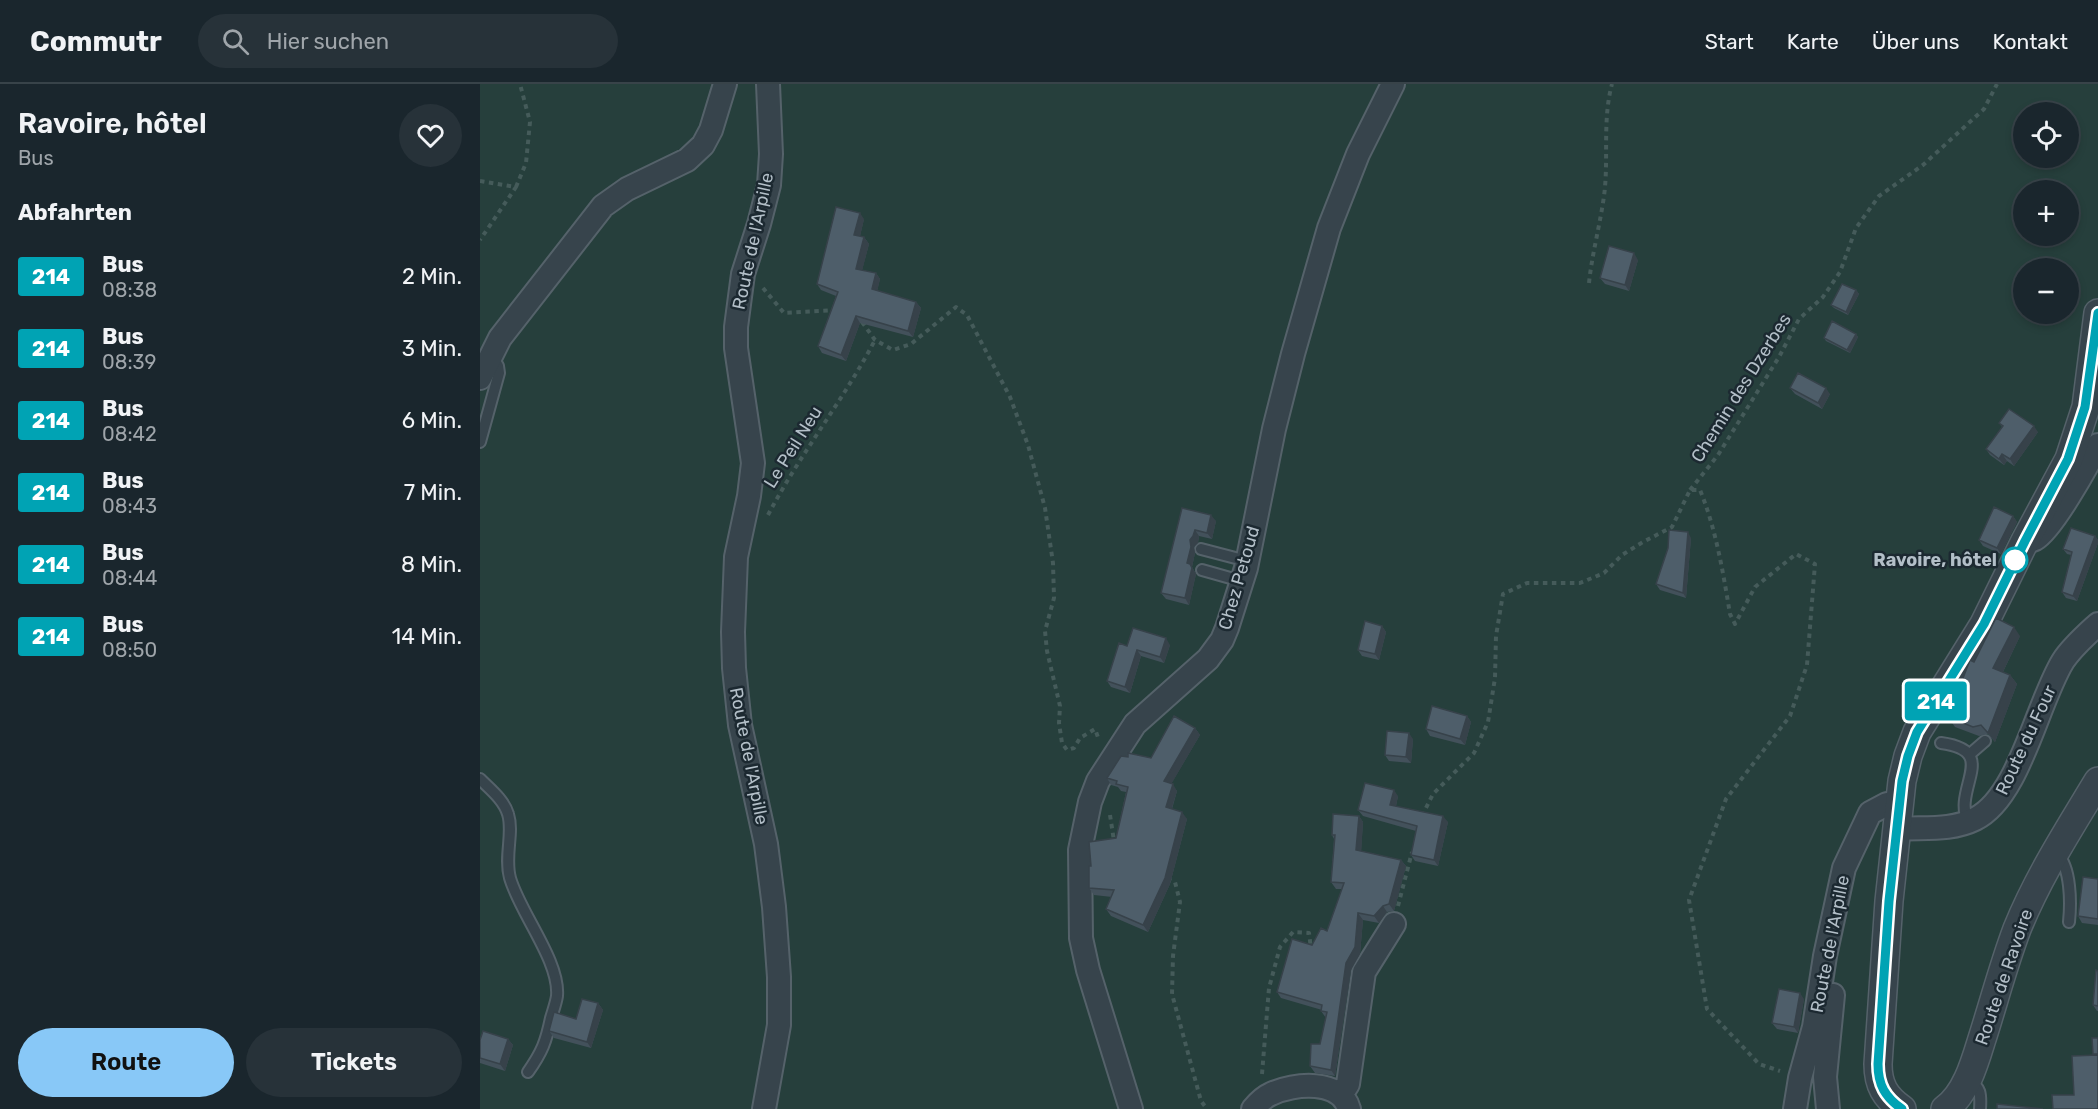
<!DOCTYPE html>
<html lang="de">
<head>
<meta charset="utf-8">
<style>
	body { margin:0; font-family:Rubik,sans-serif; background:#273239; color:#f1f3f6; height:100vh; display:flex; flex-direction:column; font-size:22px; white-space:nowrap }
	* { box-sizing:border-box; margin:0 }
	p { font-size:20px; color:#9fa5aa }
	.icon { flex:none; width:33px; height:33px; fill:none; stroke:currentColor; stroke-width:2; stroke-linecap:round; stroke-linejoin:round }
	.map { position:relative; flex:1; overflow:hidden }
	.panel { display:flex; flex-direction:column; background:#1a262d; width:480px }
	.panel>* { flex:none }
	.badge { padding:0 12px; border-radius:4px; font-size:21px; line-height:39px }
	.controls { position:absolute; left:1533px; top:18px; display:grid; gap:12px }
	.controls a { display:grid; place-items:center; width:66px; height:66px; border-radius:50%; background:#1a262d; box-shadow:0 3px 9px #0003,0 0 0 2px #384349; font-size:30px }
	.map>.badge { position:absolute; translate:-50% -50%; box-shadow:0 0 0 3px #fff }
	h2 { padding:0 18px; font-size:22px; line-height:54px }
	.round { display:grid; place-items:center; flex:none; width:63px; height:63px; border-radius:32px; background:#273239 }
	.overview { display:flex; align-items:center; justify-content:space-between; height:102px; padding:0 18px }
	h1 { font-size:28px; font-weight:600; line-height:45px }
	.primary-button { display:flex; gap:12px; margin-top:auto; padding:12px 18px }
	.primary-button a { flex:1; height:69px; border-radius:36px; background:#88c8f7; color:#111; font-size:24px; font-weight:600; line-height:69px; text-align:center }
	.primary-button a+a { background:#273239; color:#f1f3f6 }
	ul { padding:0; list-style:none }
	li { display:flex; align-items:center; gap:18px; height:72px; padding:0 18px }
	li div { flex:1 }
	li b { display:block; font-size:22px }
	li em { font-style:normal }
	li .badge { min-width:66px; font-weight:700; text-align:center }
	header { display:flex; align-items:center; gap:36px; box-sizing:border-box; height:84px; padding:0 30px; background:#1a262d; border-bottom:2px solid #384349 }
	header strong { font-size:28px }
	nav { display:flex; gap:33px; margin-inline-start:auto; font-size:21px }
	.search { width:420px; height:54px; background:#273239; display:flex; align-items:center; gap:15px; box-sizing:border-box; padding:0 21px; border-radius:33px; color:#9fa5aa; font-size:22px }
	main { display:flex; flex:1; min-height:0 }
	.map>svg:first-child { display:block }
</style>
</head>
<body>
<header>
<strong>Commutr</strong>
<div class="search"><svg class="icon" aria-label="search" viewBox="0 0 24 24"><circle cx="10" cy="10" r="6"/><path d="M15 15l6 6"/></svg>Hier suchen</div>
<nav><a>Start</a><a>Karte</a><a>Über uns</a><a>Kontakt</a></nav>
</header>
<main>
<section class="panel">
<div class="overview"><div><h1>Ravoire, hôtel</h1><p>Bus</p></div><a class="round"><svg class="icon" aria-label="heart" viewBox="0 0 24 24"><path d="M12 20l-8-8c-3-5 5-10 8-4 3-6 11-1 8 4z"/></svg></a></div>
<h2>Abfahrten</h2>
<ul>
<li><span class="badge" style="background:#00a3b4;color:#fff">214</span><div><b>Bus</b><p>08:38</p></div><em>2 Min.</em></li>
<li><span class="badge" style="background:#00a3b4;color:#fff">214</span><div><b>Bus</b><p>08:39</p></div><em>3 Min.</em></li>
<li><span class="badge" style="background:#00a3b4;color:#fff">214</span><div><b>Bus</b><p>08:42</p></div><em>6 Min.</em></li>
<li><span class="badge" style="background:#00a3b4;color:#fff">214</span><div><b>Bus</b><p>08:43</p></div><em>7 Min.</em></li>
<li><span class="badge" style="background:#00a3b4;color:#fff">214</span><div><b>Bus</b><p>08:44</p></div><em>8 Min.</em></li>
<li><span class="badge" style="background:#00a3b4;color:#fff">214</span><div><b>Bus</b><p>08:50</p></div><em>14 Min.</em></li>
</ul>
<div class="primary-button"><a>Route</a><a>Tickets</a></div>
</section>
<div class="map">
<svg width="1618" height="1025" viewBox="0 0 1618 1025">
	<rect width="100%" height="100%" fill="#23333c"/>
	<path fill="#263f3c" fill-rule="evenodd" d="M0,0h1618v1025h-1618zM1544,28h44v46h-44zM1544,106h44v46h-44zM1544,184h44v46h-44z"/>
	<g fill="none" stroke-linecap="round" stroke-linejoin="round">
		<defs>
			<path id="service" d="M0,358l19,-69 -1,-7 -7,-12
				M721,465l46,12
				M722,486l39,11
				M1461,659c60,8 11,45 27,79
				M1490,670l15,-13
				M0,695c10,10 24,21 28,35 6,19 -4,42 2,64 10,35 50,83 47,118 -1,7 -4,15 -6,22 -5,24 -9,34 -23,54
				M1577,770c14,13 14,49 12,68
				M1487,995c14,8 14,15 13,30"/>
			<path id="minor" d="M0,294l20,-40 103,-132 24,-17 60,-29 16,-15 8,-15 14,-46
				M1546,457c3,0 7,-1 9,-2 17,-9 53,-75 63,-94
				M1418,745c25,-2 53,2 77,-10 44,-21 62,-116 88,-158 9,-14 23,-26 35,-37
				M861,1011l7,-11 16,-112 30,-48
				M284,1025l15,-84v-48l-5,-70 -8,-63 -26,-119 -6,-57 -1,-36 3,-75 13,-61 4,-33 -17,-115v-21l7,-53 16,-50 10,-39 2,-31 -3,-70
				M651,1025l-43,-139 -7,-32 -1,-88 10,-48 8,-21 37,-57 73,-65 14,-19 5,-12 19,-60 28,-139 19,-75 36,-126 29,-74 35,-70
				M773,1025c5,-6 11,-12 18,-15 23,-11 70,-15 78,15
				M1315,1025l5,-31 14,-51 11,-71 19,-88 26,-55 17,-9 12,-2
				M1348,1025l-3,-32 8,-82"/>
			<path id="tertiary" d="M1422,1025c-17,-12 -24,-24 -24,-45l11,-163 13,-120 6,-25 9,-24 67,-108 41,-83 44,-82 17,-52 12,-94
				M1465,1025c20,-14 29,-44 36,-67 12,-37 22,-76 36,-113 21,-52 52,-100 81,-148"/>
		</defs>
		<use href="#service" stroke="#55626a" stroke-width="14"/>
		<use href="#minor" stroke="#55626a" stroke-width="26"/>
		<use href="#tertiary" stroke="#55626a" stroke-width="30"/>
		<path stroke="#455b5a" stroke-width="4" stroke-dasharray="4.5 4.5" stroke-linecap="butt" d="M0,97l36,6 -36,53
			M36,103l10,-24 4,-41 -10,-38
			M1109,199c3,-29 11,-58 15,-87 5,-37 -2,-75 8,-112
			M283,204l21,25 52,-3
			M382,238l13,18 18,10 18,-6 45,-37 11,8 43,82 18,48 17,63 8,55 1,35 -9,33 2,20 13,55 -1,17 3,20 5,7 7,-2 6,-10 15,-9 4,11
			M1210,406l28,-35 61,-98 20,-38 24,-22 17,-25 16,-44 23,-32 44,-31 61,-56 13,-25
			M288,431c32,-61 75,-114 107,-175
			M630,731l4,26
			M942,732l11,-22 41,-41 14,-31 7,-44 1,-42 7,-42 24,-11h53l24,-10 18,-18 21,-13 29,-15 18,-37h10c16,39 23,82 30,124l5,10 20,-37 41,-33 19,10 -8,101 -17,51 -64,83 -37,101 18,109 52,55 21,7
			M687,795l8,3 5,20 -7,54 -1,38 29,107 6,8
			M918,822l14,-54
			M782,990l7,-86 11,-41 13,-15 16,1 2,16"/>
		<use href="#service" stroke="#37444c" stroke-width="10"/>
		<use href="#minor" stroke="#37444c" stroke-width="22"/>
		<use href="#tertiary" stroke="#37444c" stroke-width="27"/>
	</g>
	<path fill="#43515b" d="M384,135l-4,17 4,1 5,7 -7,26 14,3 4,6 -3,12 39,11 5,6 -8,29 -53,-14 -14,38 -24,-8 -4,-7 18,-50 -15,-6 -4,-6z
		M1158,176l-9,31 -24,-7 -5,-6z
		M1376,206l3,4 -11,21 -14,-7 -3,-3z
		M1376,250l2,3 -8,16 -24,-12 -2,-3z
		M1310,304l40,6 -8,15 -27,-15z
		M1519,339l39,9 -24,34 -7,-5 -3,4 -14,-10 -4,-6 16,-22z
		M702,424l34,13 -4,18 -13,-3 -1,7 -4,4 1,6 -3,14 4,7 -7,31 -23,-6 -5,-6z
		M1533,432l4,6 -16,32 -18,-8 -4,-6z
		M1615,452l3,4v3l-21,58 -11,-3 -4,-6 9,-37 -4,-1 -4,-5z
		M1211,454l-5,60 -26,-8 -4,-6 12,-36z
		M902,542l4,6 -7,28 -17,-4 -4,-6z
		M1540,552l-17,36 7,3 7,9 -22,58 -7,-8 -9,2 -24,-9 -7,-10 26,-55z
		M690,561l-6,18 -23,-7 -11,37 -19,-6 -4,-6 20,-35z
		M987,632l4,6 -6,23 -35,-9 -4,-7z
		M715,644l5,7 -29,49 6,7 -5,18 15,10 -17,65 -22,48 -37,-16 -5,-7 6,-12 -18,-2 -5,-7 2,-22 25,-28 10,-46 -5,-1 -3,-4 -7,-2 -4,-7 21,-21 23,1z
		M933,655l-2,24 -22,-2 -4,-6z
		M918,712l-2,10 52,16 -10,44 -23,-5 -4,-6 5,-24 -53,-15 -5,-6z
		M879,732l4,6 -2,29 40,9 5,6 -12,45 -7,1 -8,11 -16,-3 -3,34 -9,16 -16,106 -20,-3 -5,-7 10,-22 6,-26 -5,-7 1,-1 -41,-12 -4,-6 35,-47 15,-14 15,-42h-6l-5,-7 3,-43 -2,-4z
		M1618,795v46l-16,-2 -4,-7z
		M1618,887v40h-1l-4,-6z
		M1324,915l-6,34 -21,-4 -5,-6z
		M118,919l5,7 -12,38 -37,-10 -5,-7 27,-12z
		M28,955l5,6 -8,26 -25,-8v-23z"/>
	<path fill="#37424a" d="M380,129l4,6 -5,22 -5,-6z
		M384,153l5,7 -8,31 -5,-6z
		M1154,169l4,7 -9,31 -4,-6z
		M396,189l4,6 -4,17 -4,-7z
		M1376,206l3,4 -11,21 -2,-3z
		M436,218l5,6 -8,29 -5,-6z
		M376,232l4,7 -14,38 -5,-6z
		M1376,250l2,3 -8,16 -3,-3z
		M1346,304l4,6 -8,15 -4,-6z
		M1554,342l4,6 -24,34 -4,-7z
		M1522,370l5,7 -3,4 -5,-6z
		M731,431l5,6 -4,18 -5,-6z
		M1533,432l4,6 -16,32 -4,-6z
		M715,446l4,6 -1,7 -4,4 1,6 -3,14 4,7 -7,31 -4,-7 2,-35 3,-23z
		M1208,448l3,6 -5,60 -3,-5z
		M1615,452l3,4v3l-21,58 -4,-5z
		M902,542l4,6 -7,28 -4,-6z
		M1534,543l6,9 -20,42 -7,-10z
		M686,554l4,7 -6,18 -4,-6z
		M657,566l4,6 -11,37 -5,-6z
		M1530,591l7,9 -22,58 -7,-9z
		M987,632l4,6 -6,23 -5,-6z
		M715,644l5,7 -31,53 -5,-7z
		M929,649l4,6 -2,24 -5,-6z
		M693,700l4,7 -7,23 -4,-7z
		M914,706l4,6 -3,15 -5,-6z
		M702,728l5,7 -17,65 -22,48 -5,-7z
		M879,732l4,6 -2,34 -5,-6z
		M963,732l5,6 -10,44 -4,-6z
		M921,776l5,6 -12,45 -5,-7z
		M903,822l4,6 -8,11 -5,-7z
		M878,829l5,7 -3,34 -9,16 -16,106 -4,-6 15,-107z
		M1320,909l4,6 -6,34 -4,-6z
		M118,919l5,7 -12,38 -4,-6z
		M28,955l5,6 -8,26 -5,-7z"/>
	<path fill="#4e5e6a" stroke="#37424a" stroke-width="1.5" d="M356,123l24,6 -6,22 10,2 -8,32 20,4 -4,16 44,13 -8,29 -52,-15 -15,39 -23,-9 20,-54 -21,-8z
		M1129,162l25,7 -9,32 -25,-7z
		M1362,200l14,6 -10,22 -15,-7z
		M1352,237l24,13 -9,16 -23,-12z
		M1318,289l28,15 -8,15 -28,-15z
		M1529,325l25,17 -24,33 -8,-5 -3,5 -13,-10 17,-23 -4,-3z
		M1514,423l19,9 -16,32 -18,-8z
		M702,424l29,7 -4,18 -12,-3 -2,6 -3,4 1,7 -4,16 3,1 2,4 -7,30 -24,-5z
		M1591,444l24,8 -22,60 -11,-4 10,-40 -9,-3z
		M1189,446l19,2 -5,61 -27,-9 12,-36z
		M1516,534l18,9 -21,41 17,7 -22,58 -7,-8 -8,2 -25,-10 22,-57 4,2z
		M885,537l17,5 -7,28 -17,-4z
		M653,544l33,10 -6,19 -23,-7 -12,37 -18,-6 12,-38 8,3z
		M952,622l35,10 -7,23 -34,-10z
		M694,632l21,12 -31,53 9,3 -7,23 16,5 -17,66 -22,47 -37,-16 8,-19 -25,-2v-22h2l-2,-24 27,-4 12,-51 -12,-3 1,-3 -10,-3 14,-22 7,1v-4l23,5z
		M907,647l22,2 -3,24 -21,-2z
		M885,699l29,7 -4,15 53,11 -9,44 -23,-5 6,-29 -59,-16z
		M853,730l26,2 -3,34 45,10 -12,44 -6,2 -9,10 -16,-3 -3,34 -9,16 -15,107 -21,-4 1,-22h9l7,-32 -6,-1 1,-6 -45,-13 15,-53 20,6 9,-17 6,3 17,-48 -13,-1 4,-47h-3z
		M1603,793l15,2v40l-20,-3z
		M1616,886l2,1v35l-5,-1z
		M1299,905l21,4 -6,34 -22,-4z
		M102,915l16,4 -11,39 -38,-11 5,-19 22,7z
		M3,947l25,8 -8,25 -20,-6v-18z
		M1612,954h6v16h-5z
		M1618,971v54h-45l-1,-14h22l-2,-39z
		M1517,1020l46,5h-46z"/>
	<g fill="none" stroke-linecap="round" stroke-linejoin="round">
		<defs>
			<path id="line" d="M1422,1025c-17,-12 -24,-24 -24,-45l11,-163 13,-120 6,-25 9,-24 67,-108 41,-83 43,-82 17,-52 13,-94"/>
		</defs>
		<use href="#line" stroke="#fff" stroke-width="14"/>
		<use href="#line" stroke="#00a3b4" stroke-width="9"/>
	</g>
	<circle fill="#fff" stroke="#00a3b4" stroke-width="3" cx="1535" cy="476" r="12"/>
	<g text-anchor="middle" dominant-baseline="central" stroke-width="5" stroke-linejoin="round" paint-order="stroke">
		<g font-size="18" fill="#b3bfc8" stroke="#1c2931">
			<text transform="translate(273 157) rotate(-78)">Route de l'Arpille</text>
			<text transform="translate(1261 304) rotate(-58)">Chemin des Dzerbes</text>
			<text transform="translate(313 363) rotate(-58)">Le Peil Neu</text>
			<text transform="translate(759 494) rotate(-74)">Chez Petoud</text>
			<text transform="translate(1546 656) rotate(-65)">Route du Four</text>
			<text transform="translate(269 672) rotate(79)">Route de l'Arpille</text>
			<text transform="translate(1350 860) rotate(-79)">Route de l'Arpille</text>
			<text transform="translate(1524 893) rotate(-71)">Route de Ravoire</text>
		</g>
		<g font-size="18" font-weight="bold" fill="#b3bfc8" stroke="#1c2931" text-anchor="end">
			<text x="1517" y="476">Ravoire, hôtel</text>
		</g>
	</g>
</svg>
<div class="controls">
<a><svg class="icon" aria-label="locate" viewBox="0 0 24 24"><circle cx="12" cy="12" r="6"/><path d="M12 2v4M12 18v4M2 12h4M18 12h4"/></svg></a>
<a>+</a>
<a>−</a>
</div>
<b class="badge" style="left:1456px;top:617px;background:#00a3b4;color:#fff">214</b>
</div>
</main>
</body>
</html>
